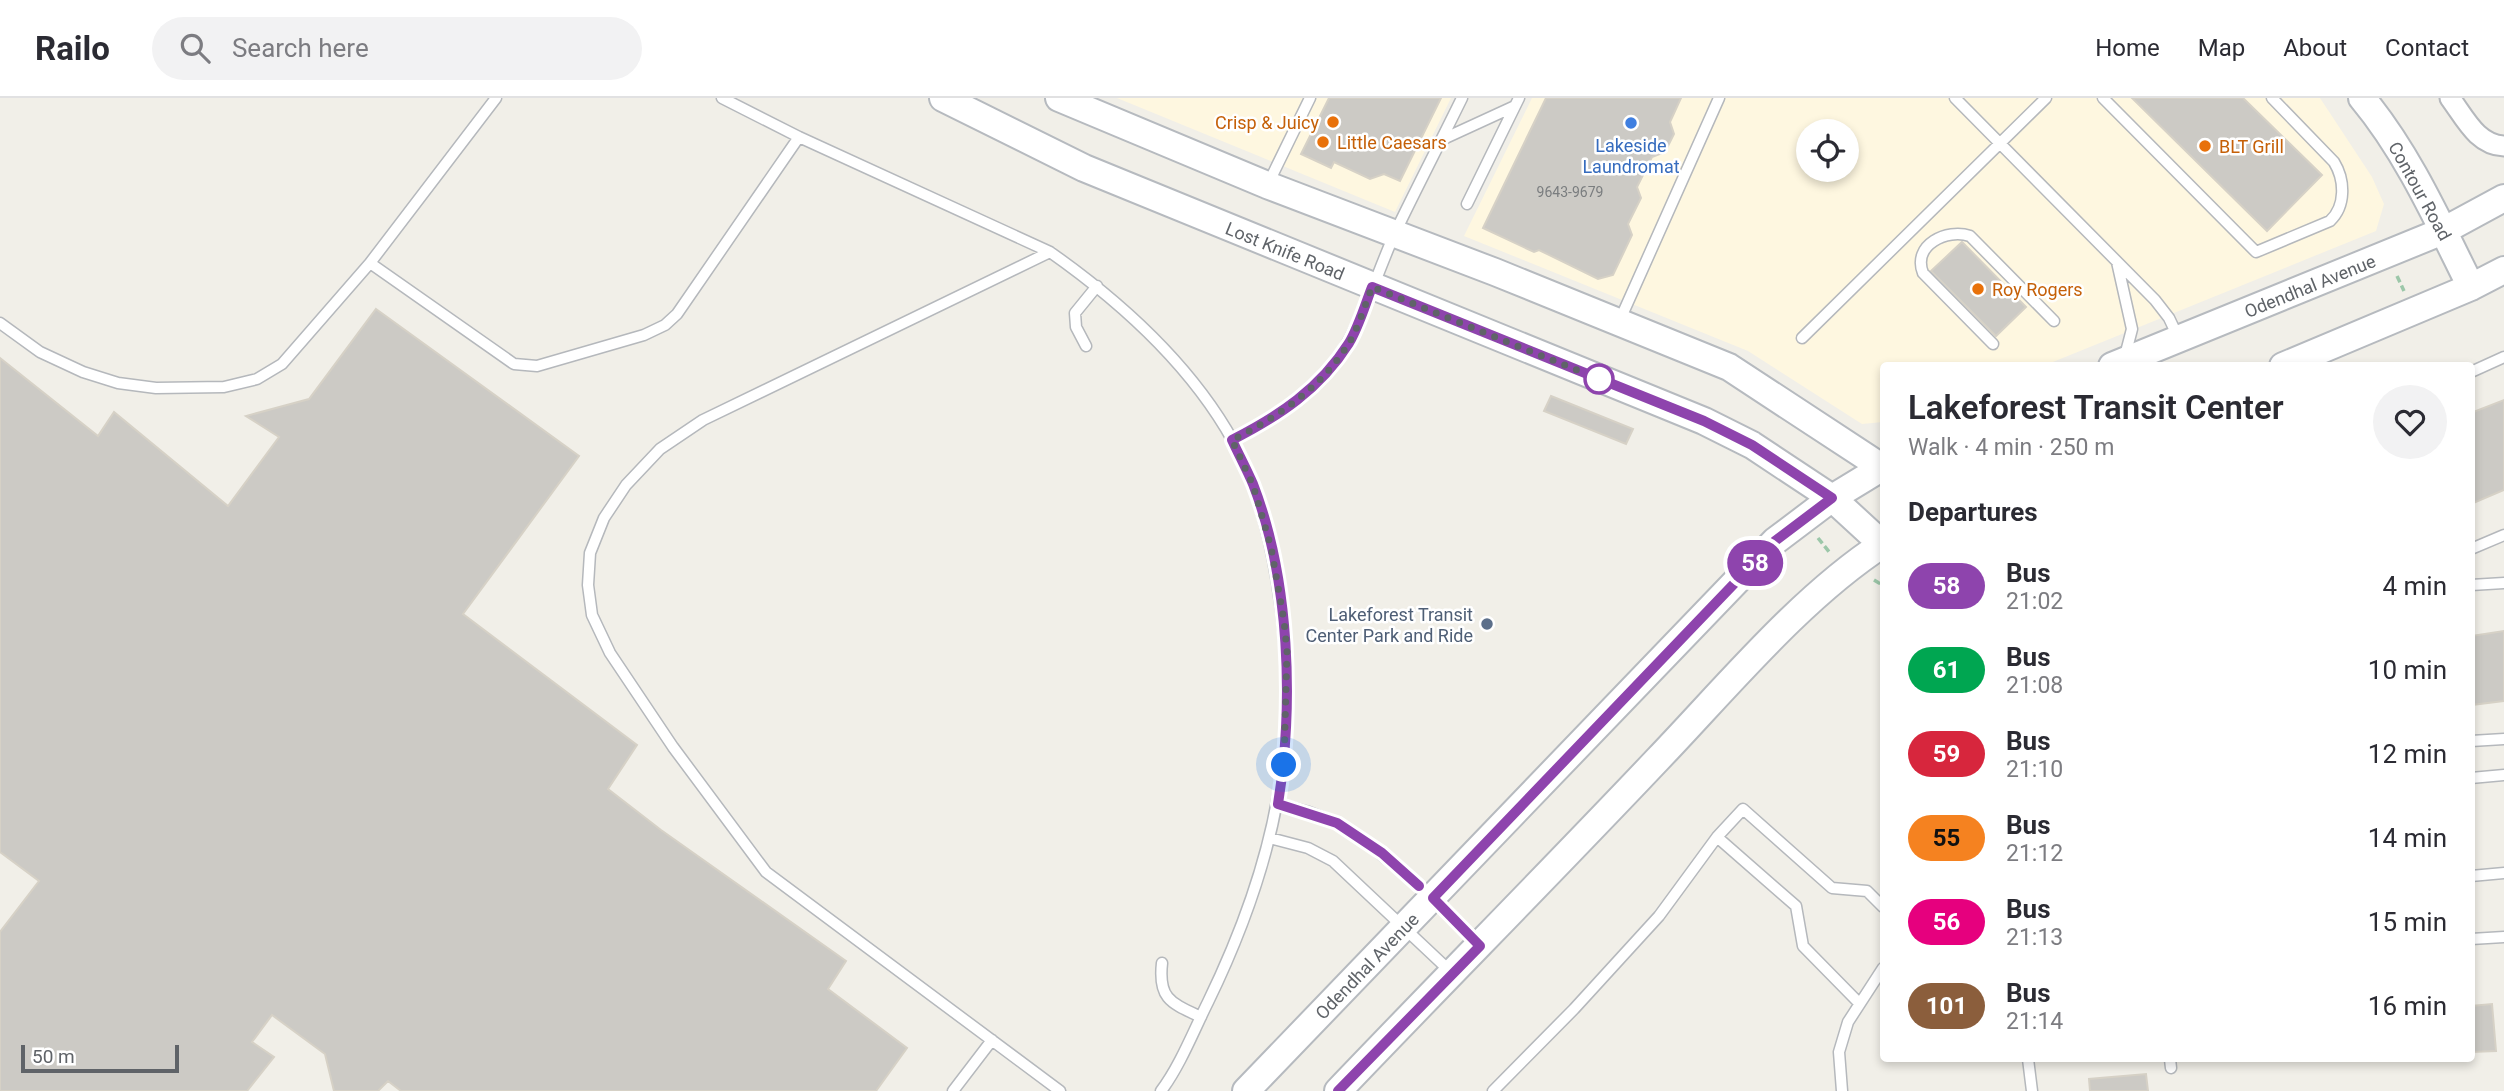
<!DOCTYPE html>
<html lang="en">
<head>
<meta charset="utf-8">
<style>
	body { margin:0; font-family:Roboto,sans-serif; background:#f2f2f3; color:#2b2b33; height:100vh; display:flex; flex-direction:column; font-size:26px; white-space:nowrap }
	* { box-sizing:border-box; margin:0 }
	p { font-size:23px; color:#7c7c81 }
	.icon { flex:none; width:38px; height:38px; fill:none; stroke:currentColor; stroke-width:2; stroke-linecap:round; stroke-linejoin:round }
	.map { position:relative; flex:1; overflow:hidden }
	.drawer { position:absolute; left:1880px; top:264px; width:595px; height:700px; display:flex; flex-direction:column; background:#fff; border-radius:7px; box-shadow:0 4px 10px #0003 }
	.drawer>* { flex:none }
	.badge { padding:0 14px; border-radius:23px; font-size:24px; line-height:46px }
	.fabs { position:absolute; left:1796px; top:21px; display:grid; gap:14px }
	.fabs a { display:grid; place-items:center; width:63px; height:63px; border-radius:50%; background:#fff; box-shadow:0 4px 10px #0003; font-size:35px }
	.scale { position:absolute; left:21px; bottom:18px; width:158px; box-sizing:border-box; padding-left:7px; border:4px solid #5f6368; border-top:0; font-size:19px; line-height:24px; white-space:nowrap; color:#5f6368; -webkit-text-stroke:5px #fff; paint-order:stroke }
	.you { position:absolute; width:35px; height:35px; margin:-18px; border:5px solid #fff; border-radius:50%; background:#1a73e8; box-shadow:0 0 0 10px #1a73e833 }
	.map>.badge { position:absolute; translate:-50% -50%; box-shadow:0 0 0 4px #fff }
	h2 { padding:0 28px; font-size:26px; line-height:63px }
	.round { display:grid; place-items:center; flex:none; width:74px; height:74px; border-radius:37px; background:#f2f2f3 }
	.headline { display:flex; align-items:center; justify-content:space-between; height:119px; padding:0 28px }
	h1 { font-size:33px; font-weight:600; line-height:52px }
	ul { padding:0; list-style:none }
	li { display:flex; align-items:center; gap:21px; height:84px; padding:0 28px }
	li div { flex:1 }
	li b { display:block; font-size:26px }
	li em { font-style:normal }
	li .badge { min-width:77px; font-weight:700; text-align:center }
	header { display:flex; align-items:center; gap:42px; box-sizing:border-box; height:98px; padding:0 35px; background:#fff; border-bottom:2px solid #e1e1e2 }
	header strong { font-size:33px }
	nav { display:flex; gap:38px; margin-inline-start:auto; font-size:24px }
	.search { width:490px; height:63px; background:#f2f2f3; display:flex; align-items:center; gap:18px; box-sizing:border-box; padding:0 24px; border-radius:38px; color:#7c7c81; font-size:26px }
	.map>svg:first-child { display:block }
</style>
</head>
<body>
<header>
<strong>Railo</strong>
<div class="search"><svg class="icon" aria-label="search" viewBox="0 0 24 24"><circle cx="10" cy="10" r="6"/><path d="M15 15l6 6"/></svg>Search here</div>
<nav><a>Home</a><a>Map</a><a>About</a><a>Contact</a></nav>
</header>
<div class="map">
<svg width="2504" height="993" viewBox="0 0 2504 993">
	<rect width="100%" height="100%" fill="#f1efe8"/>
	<path fill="#fef7e0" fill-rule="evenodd" d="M1117,0h334l-56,114z
		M1532,0h788l52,79 12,27 -8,27 -333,135h-160v56l-21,2 -114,-73 -284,-115zM1808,33h38v39h-38z"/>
	<path fill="#cccac5" stroke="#d6d1c6" stroke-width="2" d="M1329,0h112l-41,83 -16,-7 -14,5 -36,-17 -3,6 -30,-14z
		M1546,0h135l-11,24 4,12 -9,18 -13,5 -15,30 4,11 -13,26 4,11 -19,40 -15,4 -59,-29 -5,2 -51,-24z
		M2132,0h111l79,77 -55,56z
		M1962,144l64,65 -30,29 -65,-65z
		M376,211l203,147 -116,158 174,131 -29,44 53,41 185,131 -18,28 79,59 -31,43h-475l-13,-10 -10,10h-44l-9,-37 -53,-39 -20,27 22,15 -27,34h-247v-159l39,-51 -39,-29v-494l98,78 16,-24 114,94 51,-69 -33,-21 63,-17z
		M1551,298l82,33 -7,15 -82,-33z
		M2504,302v90l-33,14v-91z
		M2504,533v70l-33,4v-69z
		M2492,906l4,47 -25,1v-46z
		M2146,976l2,17h-58l-1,-12z"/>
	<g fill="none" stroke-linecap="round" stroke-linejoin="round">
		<defs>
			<path id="lane" d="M722,0l77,39 251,115c71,50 140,112 183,189 24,43 36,92 44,141 26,154 -1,280 -69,420 -14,28 -28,64 -47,89
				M1955,0l200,202 14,18 9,19
				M2103,0l153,154 74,-31c16,-15 15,-41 4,-59l-62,-64
				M1441,42l74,-34
				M1268,86l42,-86
				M1467,106l52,-106
				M1050,154l-347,168 -43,29 -34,36 -22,33 -14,35 -2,32 4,30 18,38 63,94 93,125 294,219
				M2117,164l15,67 -7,27
				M370,165l144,101 23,2 107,-31 21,-10 12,-11 122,-177
				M1619,224l100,-224
				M0,225l40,29 43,20 35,11 38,5 68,-1 33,-8 25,-15 88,-101 126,-165
				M1802,240l244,-240
				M1993,246l-70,-71c-11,-28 24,-45 47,-37l84,85
				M1086,248l-10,-19 -1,-14 22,-27
				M2471,274l33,-15
				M1232,342c35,-18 70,-37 95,-68 34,-40 47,-93 68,-139 22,-46 45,-90 67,-135
				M2471,451l33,-14
				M2471,487l33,-2
				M2471,643l33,-2
				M2471,680l33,-3
				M1278,706l31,8 28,11 27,17 69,58 45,45
				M1717,739l79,69 7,40 56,57
				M1270,740l38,10 25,13 119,112
				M2471,778l33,-3
				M2471,841l33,-2
				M1162,865c-4,36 9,40 39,54
				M2028,961l4,32
				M2170,961l1,9
				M953,993l39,-51
				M1493,993l81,-82 85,-93 58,-79 26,-28 89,79 35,3 16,16
				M1842,993l-3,-39 9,-30 35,-54"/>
			<path id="street" d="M2450,0c15,20 27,47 54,48"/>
			<path id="secondary" d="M943,0l141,70 620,253 48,24 80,53 50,46
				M1059,0l208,87 228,87 234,95 154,101
				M2362,0c46,55 77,125 109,189
				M2112,268l331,-135 61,-33
				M2283,268l188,-79 33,-17
				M1246,993l529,-550 57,-43 51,-31
				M1338,993c106,-111 214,-220 320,-332 68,-71 143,-162 225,-215"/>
		</defs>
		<use href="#lane" stroke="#b5b8bc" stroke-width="13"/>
		<use href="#street" stroke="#b5b8bc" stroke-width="23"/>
		<use href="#secondary" stroke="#b6babf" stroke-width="30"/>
		<path stroke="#9cc7a9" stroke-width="3.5" stroke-dasharray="7 3.5" stroke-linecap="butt" d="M2397,178l7,15
			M1818,440l12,15
			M1874,482l5,3 4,-7"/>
		<use href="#lane" stroke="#fff" stroke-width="10"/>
		<use href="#street" stroke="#fff" stroke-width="19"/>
		<use href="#secondary" stroke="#fff" stroke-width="26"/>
	</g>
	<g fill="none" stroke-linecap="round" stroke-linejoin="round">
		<defs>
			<path id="line" d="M1338,993l142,-145 -47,-48 342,-357 57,-43 -80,-53 -48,-24 -332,-134c-7,18 -13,39 -23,56 -29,46 -70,73 -117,97 7,15 15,30 21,44 37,96 41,220 25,320l59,19 45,30 37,33"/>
		</defs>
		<use href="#line" stroke="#fff" stroke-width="16"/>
		<use href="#line" stroke="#8e44ad" stroke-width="10"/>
		<path stroke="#5f6368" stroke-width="7" stroke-dasharray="0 12.6" d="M1284,667l3,-114 -3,-30 -13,-74 -18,-62 -21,-45c47,-24 88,-51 117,-97 10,-17 16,-38 23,-56l227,92"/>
	</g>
	<g fill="#e8710a" stroke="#fff" stroke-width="2.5">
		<circle cx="1333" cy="24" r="7"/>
		<circle cx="1323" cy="44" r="7"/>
		<circle cx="2205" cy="48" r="7"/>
		<circle cx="1978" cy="191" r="7"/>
	</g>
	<circle fill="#3f7fe0" stroke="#fff" stroke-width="2.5" cx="1631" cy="25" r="7"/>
	<circle fill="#fff" stroke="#8e44ad" stroke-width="3.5" cx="1599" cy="281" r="14"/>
	<circle fill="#5c6f8a" stroke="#fff" stroke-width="2.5" cx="1487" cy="526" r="7"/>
	<g text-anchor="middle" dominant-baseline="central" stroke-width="5" stroke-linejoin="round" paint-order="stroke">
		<g font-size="14" fill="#7a7d7f">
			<text x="1570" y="94">9643-9679</text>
		</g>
		<g font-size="18" fill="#c56008" stroke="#fff" text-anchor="start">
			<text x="1319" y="24" text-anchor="end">Crisp &amp; Juicy</text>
			<text x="1337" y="44">Little Caesars</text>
			<text x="2219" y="48">BLT Grill</text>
			<text x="1992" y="191">Roy Rogers</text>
		</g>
		<g font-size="18" fill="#366cbe" stroke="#fff">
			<text x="1631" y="47">Lakeside<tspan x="1631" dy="21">Laundromat</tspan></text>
		</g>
		<g font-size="18" fill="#5f6368" stroke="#fff">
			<text transform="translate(2420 93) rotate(61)">Contour Road</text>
			<text transform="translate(1285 153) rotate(22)">Lost Knife Road</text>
			<text transform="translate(2310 188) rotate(-22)">Odendhal Avenue</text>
			<text transform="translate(1367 868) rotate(-46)">Odendhal Avenue</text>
		</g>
		<g font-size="18" fill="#4e5e75" stroke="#fff" text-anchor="end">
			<text x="1473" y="516">Lakeforest Transit<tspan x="1473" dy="21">Center Park and Ride</tspan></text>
		</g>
	</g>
</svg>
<div class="fabs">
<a><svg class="icon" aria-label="locate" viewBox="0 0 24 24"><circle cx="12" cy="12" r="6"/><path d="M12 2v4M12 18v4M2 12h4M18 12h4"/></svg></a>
</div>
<div class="scale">50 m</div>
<div class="you" style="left:1284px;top:667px"></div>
<b class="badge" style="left:1755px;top:465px;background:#8e44ad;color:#fff">58</b>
<section class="drawer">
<div class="headline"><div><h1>Lakeforest Transit Center</h1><p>Walk · 4 min · 250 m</p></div><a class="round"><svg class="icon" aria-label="heart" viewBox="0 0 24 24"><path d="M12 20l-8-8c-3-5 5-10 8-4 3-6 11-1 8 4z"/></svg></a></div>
<h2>Departures</h2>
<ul>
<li><span class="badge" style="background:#8e44ad;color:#fff">58</span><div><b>Bus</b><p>21:02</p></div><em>4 min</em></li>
<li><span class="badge" style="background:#00a651;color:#fff">61</span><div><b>Bus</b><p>21:08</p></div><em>10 min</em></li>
<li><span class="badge" style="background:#d7263d;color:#fff">59</span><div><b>Bus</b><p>21:10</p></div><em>12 min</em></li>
<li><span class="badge" style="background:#f58220;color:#111">55</span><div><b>Bus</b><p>21:12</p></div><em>14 min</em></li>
<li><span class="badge" style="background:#e6007e;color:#fff">56</span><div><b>Bus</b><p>21:13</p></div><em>15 min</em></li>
<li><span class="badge" style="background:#8b5e3c;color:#fff">101</span><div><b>Bus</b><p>21:14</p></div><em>16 min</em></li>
</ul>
</section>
</div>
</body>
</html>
